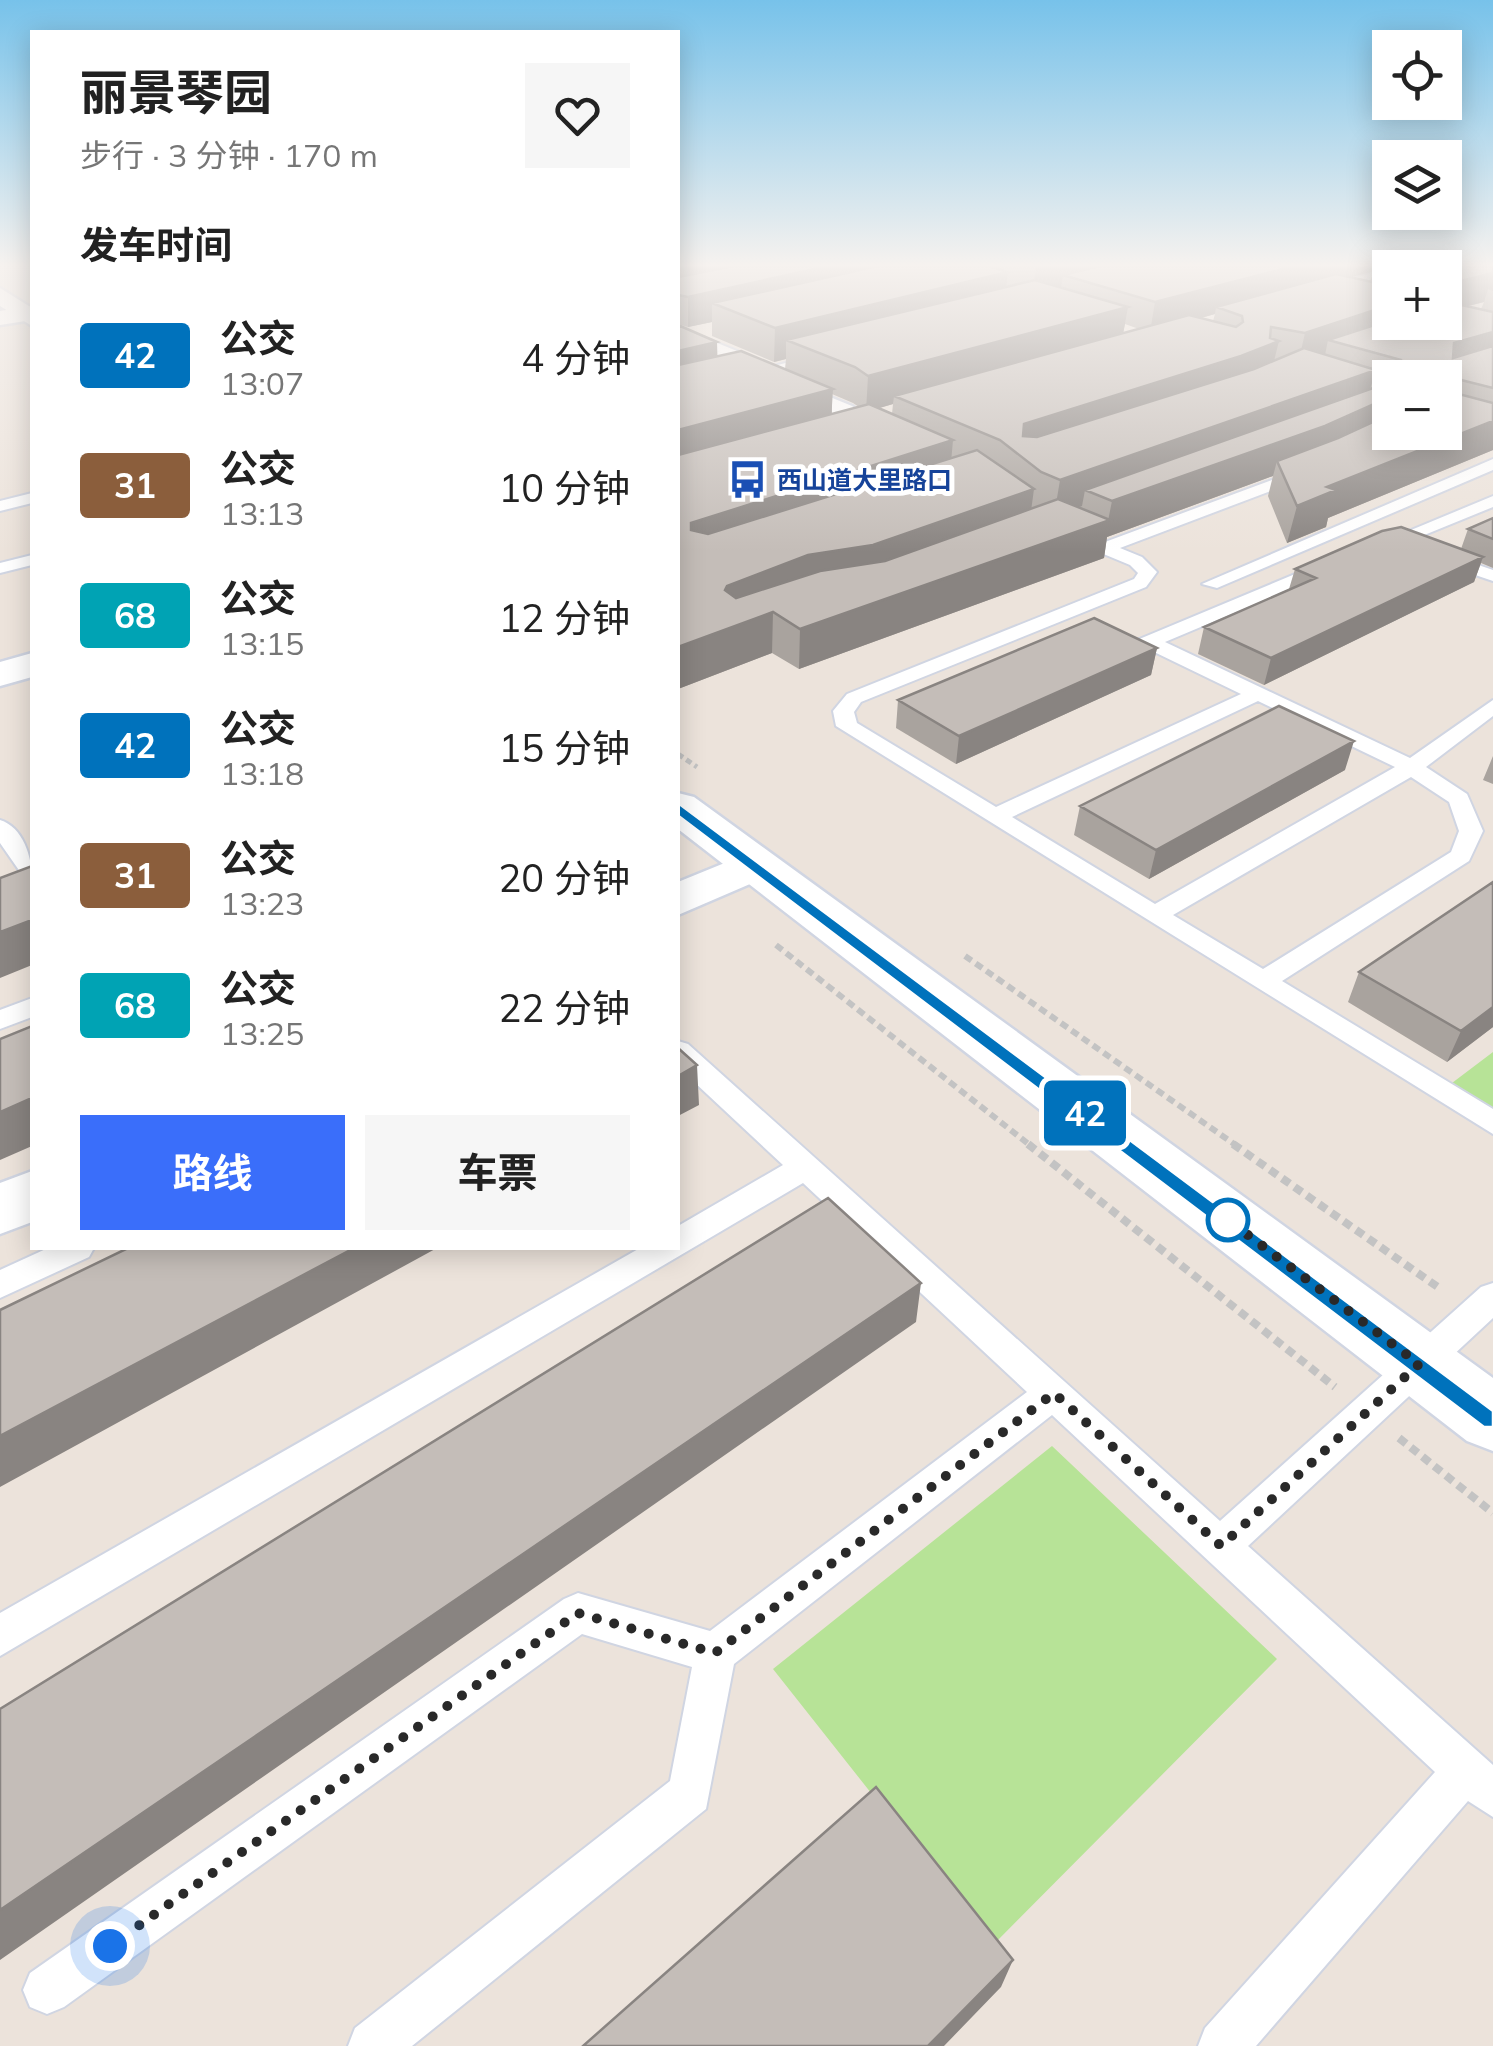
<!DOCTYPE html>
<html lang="zh">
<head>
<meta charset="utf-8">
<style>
	body { margin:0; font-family:Mulish,"Noto Sans SC",sans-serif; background:#f6f6f6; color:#222; height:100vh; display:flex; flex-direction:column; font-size:38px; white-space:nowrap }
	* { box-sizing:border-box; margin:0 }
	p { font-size:32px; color:#767676 }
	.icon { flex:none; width:55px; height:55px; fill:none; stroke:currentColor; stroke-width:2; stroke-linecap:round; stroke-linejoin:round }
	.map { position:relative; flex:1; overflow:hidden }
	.panel { position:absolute; left:30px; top:30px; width:650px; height:1220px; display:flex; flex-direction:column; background:#fff; border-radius:0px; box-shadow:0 5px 25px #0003 }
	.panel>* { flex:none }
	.badge { padding:0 20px; border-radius:8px; font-size:35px; line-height:65px }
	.buttons { position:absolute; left:1372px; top:30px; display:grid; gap:20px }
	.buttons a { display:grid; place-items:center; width:90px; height:90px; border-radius:0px; background:#fff; box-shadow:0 5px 25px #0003; font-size:50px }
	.you { position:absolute; width:50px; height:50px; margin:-25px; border:8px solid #fff; border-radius:50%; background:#1a73e8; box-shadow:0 0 0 15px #1a73e833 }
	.map>.badge { position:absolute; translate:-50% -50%; box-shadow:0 0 0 5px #fff }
	h2 { padding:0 50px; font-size:38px; line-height:90px }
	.round { display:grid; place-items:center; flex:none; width:105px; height:105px; border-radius:0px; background:#f6f6f6 }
	.summary { display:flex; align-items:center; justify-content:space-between; height:170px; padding:0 50px }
	h1 { font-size:48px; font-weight:700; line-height:75px }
	.button { display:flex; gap:20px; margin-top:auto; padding:20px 50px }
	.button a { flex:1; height:115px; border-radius:0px; background:#3a6efa; color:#fff; font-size:40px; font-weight:700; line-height:115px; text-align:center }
	.button a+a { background:#f6f6f6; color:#222 }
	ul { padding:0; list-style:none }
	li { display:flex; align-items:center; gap:30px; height:130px; padding:0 50px }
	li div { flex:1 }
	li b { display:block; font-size:38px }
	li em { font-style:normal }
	li .badge { min-width:110px; font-weight:700; text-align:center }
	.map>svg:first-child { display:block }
</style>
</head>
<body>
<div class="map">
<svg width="1493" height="2046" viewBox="0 0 1493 2046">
	<rect width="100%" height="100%" fill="#ece3db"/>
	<path fill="#b7e397" d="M1493,1052v56l-41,-25z
		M1052,1446l225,213 -285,287 -219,-277z"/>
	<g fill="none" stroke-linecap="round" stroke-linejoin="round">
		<defs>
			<path id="service" d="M678,327l96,39 46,-12 7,4 -54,16 -95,-39z
				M1493,459v11l-276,118 -15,-4z
				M1304,468l8,5 -2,3 -190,72 22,9 15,15 -11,15 -285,115 -7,10 3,11 139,84 245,-113 -93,-45 -11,-1v-8l182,-76h12v8l-166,70 245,116 83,-58v16l-67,51 41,27 16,37 -14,30 -187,120 211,128v25l-657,-408 -3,-15 14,-17 287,-115 4,-6 -8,-8 -65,-27v-8l40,12zM1258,701l137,66 -240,137 -143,-87zM1411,777l38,25 10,29 -8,21 -188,117 -90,-54z
				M32,493v10l-32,8v-10z
				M1493,496v11l-103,42 -15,-4z
				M1443,553l50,17v11l-56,-19v-8z
				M32,555v10l-32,8v-10z
				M0,820c23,7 32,37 32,58l-9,-2 -23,-33z
				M32,998v19l-32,12v-19z
				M678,1041l10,3 532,477 261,-234 12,-4v35l-245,228 245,219v52l-25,-16 -212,245h-58l7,-18 230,-256 -383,-357 -318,249 -28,145 -294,237h-64l7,-18 315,-247 22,-114 -110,-33 -518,373 -17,7 -17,-7 -7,-17 7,-17 534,-374 14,-6 132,38 317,-239 -224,-209 -803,473v-43l640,-365h38v-22l105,-61 -105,-98z
				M48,1248h46l-5,9 -89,41v-28z"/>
			<path id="minor" d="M32,306v14l-32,5v-14z
				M678,335l174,71 26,21 -15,9 -31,-18 -154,-66z
				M754,851l17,4 7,10 -7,10 -93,40v-33z
				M32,1171v51l-32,12v-51z"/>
			<path id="tertiary" d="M1391,268l-1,13 -98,28 -12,-7 4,-5z
				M0,288l32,20v18l-32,-20z
				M32,653v24l-32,9v-24z
				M678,793l16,4 799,581v73l-26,-10 -789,-612z"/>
		</defs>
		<use href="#service" stroke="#d0d5e2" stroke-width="4"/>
		<use href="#minor" stroke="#d0d5e2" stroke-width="5"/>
		<use href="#tertiary" stroke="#d0d5e2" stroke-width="5"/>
		<path stroke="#c3c3c3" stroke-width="5" stroke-dasharray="6 4" stroke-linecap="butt" d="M678,754l19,13"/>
		<path stroke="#c3c3c3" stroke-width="6" stroke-dasharray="8 5" stroke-linecap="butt" d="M776,945l255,201
			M965,956l272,190"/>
		<path stroke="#c3c3c3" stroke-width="8" stroke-dasharray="9 6" stroke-linecap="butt" d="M1028,1144l307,243
			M1233,1144l209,146
			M1399,1438l94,75"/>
		<use href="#service" fill="#fff" fill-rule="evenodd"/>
		<use href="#minor" fill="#fff" fill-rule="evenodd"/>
		<use href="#tertiary" fill="#fff" fill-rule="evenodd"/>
	</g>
	<path fill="#a9a39e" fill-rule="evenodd" d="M678,266h815v184l-165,68 -2,9 -39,16 -19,-47 5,-20 -166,61 -3,21 -305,111 -27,-16 -94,36v-364l39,31 68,13 1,-10 -12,3 -62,-26v-14l-24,5 -10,-3zM1390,268h55v54h-55zM1374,271l-4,11 -20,-5zM1484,302l-3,7 -14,-3zM1215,314l-2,7 -12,-3zM1125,324l14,5 -16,4zM1390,378h55l-55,54zM832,394l21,9 6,4 -27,7zM893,404l-1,10 -13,-6z
		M1493,518v50l-12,-5 -7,19 -210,103 -66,-31 6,-27 85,-38 6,-20 166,-20 7,-20z
		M1157,648l-6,27 -195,89 -60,-36 2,-28z
		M1493,756v28l-10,-4z
		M1345,770l-196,109 -75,-44 6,-29z
		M1359,972l134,55 -46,35 -99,-60z"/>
	<path fill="#898481" d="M678,266h88l-88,19z
		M828,266h120l-236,37v19l-24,5v-30z
		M1043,266h109l-89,9 -2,14 -29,7 4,-28z
		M1294,266h81l-1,5 -147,40 -11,-4 -1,7 -65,18 5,-30z
		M1008,272l-4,32 -218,36v19l-12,3 1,-34z
		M1493,273v18l-5,-2 -4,13 -39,10 7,-29z
		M1390,305v17l-62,18 -3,15 -27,9 7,-31z
		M1128,307l-6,33 -228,56 -1,8 -27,8 2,-36z
		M1493,332v28l-49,14 10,-31z
		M1279,341l-8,32 -251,83 4,-32z
		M717,342l1,31 -40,10v-32z
		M1376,370l-10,32 -281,88 -3,16 -28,10 6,-36z
		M833,389l-2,33 -153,43v-35z
		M1390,397v24l-113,40 -4,15 -166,61 -3,21 -305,111 1,-40 308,-108 4,-20z
		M1493,421v29l-165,68 -2,9 -39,16 10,-37 30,-19z
		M953,440l-3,34 -258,86 -1,-37z
		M1034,489l-5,37 -256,86 -1,41 -94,36v-42l49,-61 81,-31z
		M1483,557l-9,25 -210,103 7,-27z
		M1157,648l-6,27 -195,89 3,-28z
		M1354,741l-9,29 -196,109 7,-29z
		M32,920v45l-32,13v-46z
		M1493,1007v20l-46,35 14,-31z
		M697,1065l2,40 -21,11v-40z
		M32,1098v48l-32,14v-48z
		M354,1248h83l-437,239v-51z
		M921,1283l-5,39 -916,638v-50z
		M1013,1960l-12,27 -57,59h-16z"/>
	<path fill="#c4bdb8" stroke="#898481" stroke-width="2.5" d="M734,266h94l-140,31 -10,-2v-18z
		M878,266h110l20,6 -233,56 -63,-25z
		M1100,266h194l-139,36 -92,-27z
		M1386,266h107v7l-41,10 -2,6h-5v-21h-54z
		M1336,274l54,12v19l-85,28 -34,-6 -1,11 9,3 -38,15 -217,68 -1,12 14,1 217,-68 50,-21 72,22 -316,110 -19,-8 -41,-32 -106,-44 295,-81 47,12 7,-5 -1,-6 -26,-9z
		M1035,280l93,27 -260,69 -13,-9 -69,-27z
		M1448,302l45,10v20l-39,11 -1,15 40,-12v42l-40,-10 2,15 38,10v18l-166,66 9,3 -39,16 -20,-45 61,-23 52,-24v18h55v-54h-44v-18l-73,-20 62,-20v2h55v-19z
		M678,325l39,17 -39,9z
		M741,351l92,38 -155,41v-65z
		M1390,382v15l-65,29 -213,75 -27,-11z
		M869,404l84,36 -262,83v7l17,4 269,-84 57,39 -161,56 -65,10 -81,31 -2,4 11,8 84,-27 65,-10 173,-62 52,21 -310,109 -27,-17 -95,35v-192z
		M1493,518v21l-25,-10z
		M1401,527l82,30 -212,101 -67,-31 112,-49 -21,-9 87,-38z
		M1094,618l63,30 -198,88 -61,-36z
		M1279,706l75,35 -198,109 -76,-44z
		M32,866v54l-32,12v-54z
		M1493,882v125l-32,24 -102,-59z
		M32,1026v72l-32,14v-73z
		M678,1048l19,17 -19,11z
		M828,1198l93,85 -921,627v-201z
		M128,1248h226l-354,188v-126z
		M876,1787l137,173 -85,86h-345z"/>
	<linearGradient id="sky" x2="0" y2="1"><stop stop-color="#77c2ea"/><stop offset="0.48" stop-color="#f6f2ef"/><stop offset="1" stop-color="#f6f2ef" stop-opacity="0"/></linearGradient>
	<rect width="1493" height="552" fill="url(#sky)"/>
	<path fill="#0072bc" stroke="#fff" stroke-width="2.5" d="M678,803l815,608v16h-9l-812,-616v-7z"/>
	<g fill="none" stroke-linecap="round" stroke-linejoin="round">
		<path stroke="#292929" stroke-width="10" stroke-dasharray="0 18" d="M110,1946l468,-333 137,40 339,-260 167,153 198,-182 -191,-144"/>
	</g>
	<defs>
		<symbol id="bus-bare" viewBox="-9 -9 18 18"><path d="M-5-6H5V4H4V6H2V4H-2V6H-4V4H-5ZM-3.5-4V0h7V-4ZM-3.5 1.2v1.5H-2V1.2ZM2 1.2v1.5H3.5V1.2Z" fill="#1a4fb4" stroke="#fff" stroke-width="2.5" paint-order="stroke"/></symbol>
	</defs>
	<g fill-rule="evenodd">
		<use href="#bus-bare" x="720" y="452" width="55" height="55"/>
	</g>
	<circle fill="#fff" stroke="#0072bc" stroke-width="5" cx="1228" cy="1220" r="20"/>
	<g text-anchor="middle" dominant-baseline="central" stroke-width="10" stroke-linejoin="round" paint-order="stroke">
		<g font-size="25" font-weight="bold" fill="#164399" stroke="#fff" text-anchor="start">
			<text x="777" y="479">西山道大里路口</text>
		</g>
	</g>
</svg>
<div class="buttons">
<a><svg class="icon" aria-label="locate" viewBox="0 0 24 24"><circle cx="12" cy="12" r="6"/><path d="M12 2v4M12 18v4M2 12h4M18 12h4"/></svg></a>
<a><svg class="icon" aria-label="layers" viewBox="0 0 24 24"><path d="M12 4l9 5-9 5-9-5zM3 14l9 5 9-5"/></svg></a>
<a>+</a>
<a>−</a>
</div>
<div class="you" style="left:110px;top:1946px"></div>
<b class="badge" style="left:1085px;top:1113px;background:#0072bc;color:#fff">42</b>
<section class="panel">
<div class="summary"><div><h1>丽景琴园</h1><p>步行 · 3 分钟 · 170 m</p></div><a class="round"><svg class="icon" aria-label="heart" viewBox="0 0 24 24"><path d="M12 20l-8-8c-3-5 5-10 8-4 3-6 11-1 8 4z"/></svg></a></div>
<h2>发车时间</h2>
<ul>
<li><span class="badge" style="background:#0072bc;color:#fff">42</span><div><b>公交</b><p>13:07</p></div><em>4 分钟</em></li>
<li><span class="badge" style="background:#8b5e3c;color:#fff">31</span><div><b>公交</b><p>13:13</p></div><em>10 分钟</em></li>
<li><span class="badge" style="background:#00a3b4;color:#fff">68</span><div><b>公交</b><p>13:15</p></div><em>12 分钟</em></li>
<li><span class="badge" style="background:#0072bc;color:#fff">42</span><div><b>公交</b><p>13:18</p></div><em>15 分钟</em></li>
<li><span class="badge" style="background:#8b5e3c;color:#fff">31</span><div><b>公交</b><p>13:23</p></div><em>20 分钟</em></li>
<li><span class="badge" style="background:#00a3b4;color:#fff">68</span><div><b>公交</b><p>13:25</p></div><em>22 分钟</em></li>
</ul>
<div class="button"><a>路线</a><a>车票</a></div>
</section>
</div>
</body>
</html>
